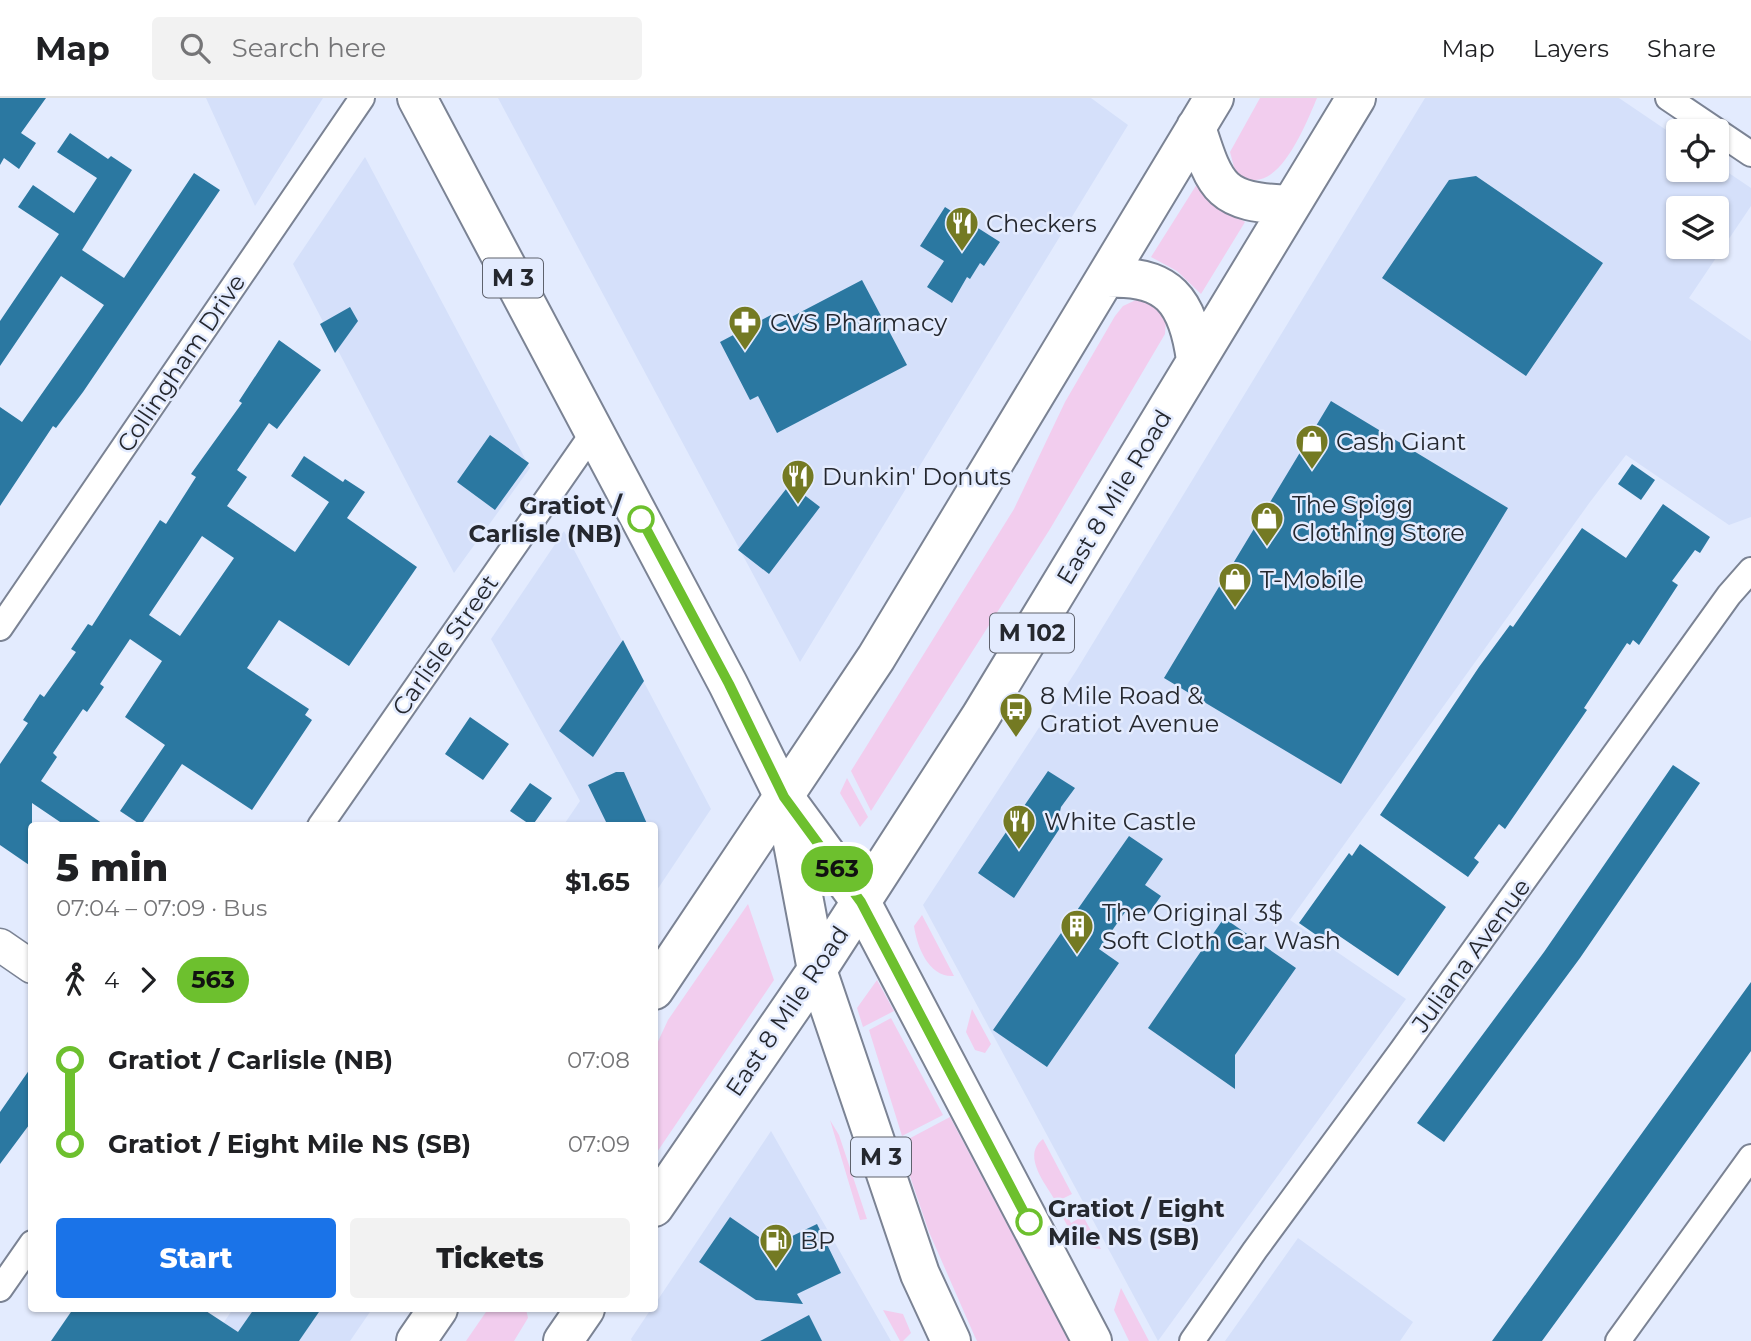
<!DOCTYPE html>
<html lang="en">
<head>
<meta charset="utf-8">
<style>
	body { margin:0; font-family:Montserrat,sans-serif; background:#f2f2f2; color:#202124; height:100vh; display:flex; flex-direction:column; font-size:26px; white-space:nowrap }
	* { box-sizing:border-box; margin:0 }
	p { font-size:23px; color:#757577 }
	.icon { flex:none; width:38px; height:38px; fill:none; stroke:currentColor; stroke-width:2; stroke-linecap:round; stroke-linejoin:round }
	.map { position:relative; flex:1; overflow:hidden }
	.sheet { position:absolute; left:28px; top:724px; width:630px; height:490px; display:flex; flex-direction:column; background:#fff; border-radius:7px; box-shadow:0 2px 5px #0004 }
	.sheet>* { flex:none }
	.badge { padding:0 14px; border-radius:23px; font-size:24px; line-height:46px }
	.fabs { position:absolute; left:1666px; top:21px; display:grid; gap:14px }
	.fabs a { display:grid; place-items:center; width:63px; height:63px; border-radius:7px; background:#fff; box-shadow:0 2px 5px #0004; font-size:35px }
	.map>.badge { position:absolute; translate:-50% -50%; box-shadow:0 0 0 4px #fff }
	.legs { display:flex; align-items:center; gap:10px; height:77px; padding:0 28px; font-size:23px }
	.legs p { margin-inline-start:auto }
	.summary { display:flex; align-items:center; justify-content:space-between; height:119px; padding:0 28px }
	h1 { font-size:38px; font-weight:800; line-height:52px }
	.button { display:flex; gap:14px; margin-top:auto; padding:14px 28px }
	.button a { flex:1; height:80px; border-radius:7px; background:#1a73e8; color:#fff; font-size:28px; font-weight:800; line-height:80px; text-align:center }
	.button a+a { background:#f2f2f2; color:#202124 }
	ul { padding:0 28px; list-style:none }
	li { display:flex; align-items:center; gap:24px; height:84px; font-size:26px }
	li i { display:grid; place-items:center; width:10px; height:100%; margin:0 9px; background:currentColor }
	li i::after { content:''; width:18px; height:18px; margin:-9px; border:5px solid; border-radius:50%; background:#fff }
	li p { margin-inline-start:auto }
	li:first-child i { background:linear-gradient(#0000 50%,currentColor 0) }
	li:last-child i { background:linear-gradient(currentColor 50%,#0000 0) }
	header { display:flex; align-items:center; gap:42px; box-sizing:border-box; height:98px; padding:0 35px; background:#fff; border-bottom:2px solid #e0e0e0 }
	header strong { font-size:33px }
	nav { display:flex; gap:38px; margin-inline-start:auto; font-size:24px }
	.search { width:490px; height:63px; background:#f2f2f2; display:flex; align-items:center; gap:18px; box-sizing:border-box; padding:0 24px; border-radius:7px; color:#757577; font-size:26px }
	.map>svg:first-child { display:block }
</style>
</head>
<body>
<header>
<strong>Map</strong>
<div class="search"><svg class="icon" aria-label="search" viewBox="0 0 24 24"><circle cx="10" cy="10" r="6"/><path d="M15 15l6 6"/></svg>Search here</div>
<nav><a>Map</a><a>Layers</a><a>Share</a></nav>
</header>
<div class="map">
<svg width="1751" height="1243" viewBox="0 0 1751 1243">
	<rect width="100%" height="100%" fill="#e3ebfe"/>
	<path fill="#d5e0fa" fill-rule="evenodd" d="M206,0h117l-68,108z
		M498,0h593l37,27 -328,537z
		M1425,0h194l59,40v32h39v-5l34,23v18l-62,92 62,43v176l-22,8 -103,-70 -36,47 -300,418 116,79 -248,342 -235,-436 153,-234zM1678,110h39v39h-39z
		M365,59l165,311 -76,105 -161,-309z
		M564,433l147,278 -56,84 -1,-67h-91l17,-25 -89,-162z
		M771,1033l120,210h-259l-1,-2 20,-30h3l1,-5z
		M1298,1140l115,84 -13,19h-175z
		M233,1211h139l-22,32h-139z"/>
	<path fill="#f2cdee" d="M1260,0h57c-12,28 -43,109 -82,73l-5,-19z
		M1197,86l16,19 32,19 -44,72 -24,-23 -26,-14z
		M1138,201l15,4 13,16 -1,15 -115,195 -179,282 -20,-40 163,-262 51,-107 50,-86 8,-10z
		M847,680l21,39 -8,10 -20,-34z
		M748,806l26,76 -119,175v-107l13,-28z
		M922,817l32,61c-25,2 -37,-29 -40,-50z
		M877,882l17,31 -31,16 -6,-19z
		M972,911l19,35 -6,9 -10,-3 -9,-18z
		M891,920l52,97 -41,21 -33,-106z
		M950,1019l119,224h-92l-2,-4 -46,-105 -30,-88z
		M830,1022l9,15 28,84 -7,1z
		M1043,1041l29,55 -16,8c-10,-18 -35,-46 -13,-63z
		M1063,1110l8,15 12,-7 18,33c-25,-1 -31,-19 -42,-39z
		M1121,1190l28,53h-20l-15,-31z
		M488,1211h38l2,9 -14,23h-48z
		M883,1212l20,4 8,19 -8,8h-3z"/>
	<path fill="#2b78a1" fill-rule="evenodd" d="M0,0h46l-25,35 15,10 -17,26 -15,-11 -4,7z
		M70,35l38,26 3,-3 21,14 -50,80 42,28 70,-105 26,17 -137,202 -27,36 -3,-2 -53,80v-99l22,15 82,-117 -43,-29 -61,90v-45l59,-87 -41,-27 15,-22 41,28 23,-35 -40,-26z
		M1476,78l127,87 -77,113 -144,-98 67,-98z
		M945,109l55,35 -16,24 -4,-3 -10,16 -3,-2 -15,26 -25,-16 17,-26 -24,-15z
		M862,182l45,85 -130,68 -19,-37 -8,4 -30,-58 51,-27 5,10z
		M350,209l8,14 -23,32 -15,-29z
		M279,242l42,30 -44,59 -8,-6 -32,47 10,7 -20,29 68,46 34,-50 -38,-26 13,-20 39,26 2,-3 20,13 -18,26 70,49 -68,99 -70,-46 -32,48 62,41 -4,6 7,5 -60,90 -70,-46 -41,61 -21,-14 45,-66 -40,-28 37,-56 -32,-22 -30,45 4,3 -17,25 -4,-3 -30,44 4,4 -16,24 65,45h-40l-34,-23v64l-32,-22v-81l28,-41 -5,-3 17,-26 4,3 32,-45 -5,-3 17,-25 4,2 68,-106 6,4 30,-47 -5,-3 51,-71 -3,-2zM202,438l32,22 -54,78 -31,-21z
		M1331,303l177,107 -167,276 -177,-106z
		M490,337l39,28 -34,47 -38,-28z
		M1632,366l23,16 -14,20 -23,-16z
		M790,386l30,23 -51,67 -31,-24z
		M1663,406l47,33 -10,16 -5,-3 -23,31 6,4 -39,60 -6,-5 -3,5 -3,-2 -43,65 3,2 -82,119 -6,-5 -25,34 5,4 -11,15 -88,-62 99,-148 31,-42 3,2 69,-99 44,30z
		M623,542l21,41 -51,76 -34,-26z
		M470,619l39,27 -26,36 -38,-26z
		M1673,667l27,18 -120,175 -136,184 -27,-19 127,-171z
		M1048,673l27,17 -14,19 -4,18 3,3 -46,70 -36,-25z
		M616,674h8l24,54h-40l-20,-41z
		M530,685l22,15 -20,28 -22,-15z
		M1129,738l34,23 -18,26 16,11 -17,24 -16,-12 -29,41 20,14 -72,104 -54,-37z
		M1360,746l86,63 -48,69 -69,-47 -7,10 -23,-16 50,-70 3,3z
		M1224,820l72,50 -61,87v34l-87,-61z
		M1751,884v69l-131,183 -78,107h-50z
		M32,968v55l-32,43v-52z
		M730,1119l29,20 27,2 31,-15 24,49 -44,21 6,10 -47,-4 -57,-38z
		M73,1211h130l35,23 16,-23h67l-22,32h-248z
		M809,1217l13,26h-62z"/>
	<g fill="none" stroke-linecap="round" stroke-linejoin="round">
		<defs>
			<path id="minor" d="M1668,0l83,56
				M0,530l362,-530
				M320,728l275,-396
				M0,1191l32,-46
				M1192,1243l63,-91 147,-200 327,-455 22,-25
				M1618,1243l133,-184"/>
			<path id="tertiary" d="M0,847l32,22"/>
			<path id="primary" d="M417,0l311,586 56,113 77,105 231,439
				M786,708l31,164 103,304 31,67"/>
			<path id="trunk" d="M1196,29c20,63 25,75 94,78
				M1106,180c62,-4 82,23 90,82
				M654,892l222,-332 338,-560
				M654,1109l163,-237 164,-254 375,-618
				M416,1243l22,-32
				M563,1243l22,-32"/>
		</defs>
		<use href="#minor" stroke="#7b8394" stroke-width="28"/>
		<use href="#tertiary" stroke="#7b8394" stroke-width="35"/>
		<use href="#primary" stroke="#7b8394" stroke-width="42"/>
		<use href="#trunk" stroke="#7b8394" stroke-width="42"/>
		<use href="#minor" stroke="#fff" stroke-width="24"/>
		<use href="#tertiary" stroke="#fff" stroke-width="32"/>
		<use href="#primary" stroke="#fff" stroke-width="38"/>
		<use href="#trunk" stroke="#fff" stroke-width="38"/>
	</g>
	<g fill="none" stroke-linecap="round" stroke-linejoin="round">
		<defs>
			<path id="line-1" d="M641,421l88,165 55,113 77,105 168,320"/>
		</defs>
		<use href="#line-1" stroke="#fff" stroke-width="16"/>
		<use href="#line-1" stroke="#6dc02e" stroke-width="10"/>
	</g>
	<defs>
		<symbol id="restaurant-pin" viewBox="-11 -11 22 30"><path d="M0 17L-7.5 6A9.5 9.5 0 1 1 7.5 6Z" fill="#747a23" stroke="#e3ebfe"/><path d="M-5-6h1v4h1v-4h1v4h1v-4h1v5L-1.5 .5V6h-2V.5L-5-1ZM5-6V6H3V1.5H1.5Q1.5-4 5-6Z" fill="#fff"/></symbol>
		<symbol id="pharmacy-pin" viewBox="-11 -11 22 30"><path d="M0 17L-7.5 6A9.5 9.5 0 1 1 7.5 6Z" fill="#747a23" stroke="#e3ebfe"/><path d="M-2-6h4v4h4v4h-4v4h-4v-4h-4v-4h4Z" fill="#fff"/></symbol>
		<symbol id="shop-pin" viewBox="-11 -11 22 30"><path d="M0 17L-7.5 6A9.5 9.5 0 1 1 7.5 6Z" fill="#747a23" stroke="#e3ebfe"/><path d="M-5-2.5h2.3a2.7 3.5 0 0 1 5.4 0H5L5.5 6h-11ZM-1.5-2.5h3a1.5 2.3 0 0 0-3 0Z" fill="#fff"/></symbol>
		<symbol id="bus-pin" viewBox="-11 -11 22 30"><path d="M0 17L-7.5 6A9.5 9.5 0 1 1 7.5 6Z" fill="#747a23" stroke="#e3ebfe"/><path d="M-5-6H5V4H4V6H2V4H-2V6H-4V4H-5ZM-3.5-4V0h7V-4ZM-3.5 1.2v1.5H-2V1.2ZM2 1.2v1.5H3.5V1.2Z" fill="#fff"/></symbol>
		<symbol id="building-pin" viewBox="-11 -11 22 30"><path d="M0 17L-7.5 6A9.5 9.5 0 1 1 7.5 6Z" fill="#747a23" stroke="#e3ebfe"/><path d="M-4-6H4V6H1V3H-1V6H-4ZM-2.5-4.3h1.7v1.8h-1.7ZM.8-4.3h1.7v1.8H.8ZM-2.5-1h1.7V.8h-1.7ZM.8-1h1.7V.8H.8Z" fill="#fff"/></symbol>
		<symbol id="fuel-pin" viewBox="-11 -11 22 30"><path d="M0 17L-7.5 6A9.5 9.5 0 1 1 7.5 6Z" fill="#747a23" stroke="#e3ebfe"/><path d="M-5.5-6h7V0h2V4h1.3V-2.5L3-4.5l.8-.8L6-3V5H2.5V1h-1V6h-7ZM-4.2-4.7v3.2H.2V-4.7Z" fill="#fff"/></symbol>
	</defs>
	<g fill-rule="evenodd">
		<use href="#restaurant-pin" x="943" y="106" width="38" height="52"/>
		<use href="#pharmacy-pin" x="726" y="205" width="38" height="52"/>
		<use href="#shop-pin" x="1293" y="324" width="38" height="52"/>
		<use href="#restaurant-pin" x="779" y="359" width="38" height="52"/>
		<use href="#shop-pin" x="1248" y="401" width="38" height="52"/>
		<use href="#shop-pin" x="1216" y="462" width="38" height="52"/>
		<use href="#bus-pin" x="997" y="592" width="38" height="52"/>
		<use href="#restaurant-pin" x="1000" y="704" width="38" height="52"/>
		<use href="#building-pin" x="1058" y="809" width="38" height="52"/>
		<use href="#fuel-pin" x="757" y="1123" width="38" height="52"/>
	</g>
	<g fill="#fff" stroke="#6dc02e" stroke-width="3.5">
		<circle cx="641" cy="421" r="12"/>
		<circle cx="1029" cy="1124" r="12"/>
	</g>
	<g text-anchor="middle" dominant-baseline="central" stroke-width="5" stroke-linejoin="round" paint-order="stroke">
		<g fill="#e3ebfe" stroke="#5e626d" stroke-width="2">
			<rect x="483" y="160.5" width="60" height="39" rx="5"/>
			<rect x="990" y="515.5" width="84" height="39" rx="5"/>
			<rect x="851" y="1039.5" width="60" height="39" rx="5"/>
		</g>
		<g font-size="23" font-weight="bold" fill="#25282f">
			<text x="513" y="180">M 3</text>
			<text x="1032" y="535">M 102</text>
			<text x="881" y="1059">M 3</text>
		</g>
		<g font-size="24" fill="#25282f" stroke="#e3ebfe" text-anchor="start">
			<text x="986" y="125">Checkers</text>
			<text x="770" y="224">CVS Pharmacy</text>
			<text x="1336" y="343">Cash Giant</text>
			<text x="822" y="378">Dunkin' Donuts</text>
			<text x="1292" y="406">The Spigg<tspan x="1292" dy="28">Clothing Store</tspan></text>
			<text x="1260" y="481">T-Mobile</text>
			<text x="1040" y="597">8 Mile Road &amp;<tspan x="1040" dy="28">Gratiot Avenue</tspan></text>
			<text x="1044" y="723">White Castle</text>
			<text x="1102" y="814">The Original 3$<tspan x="1102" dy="28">Soft Cloth Car Wash</tspan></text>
			<text x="800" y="1142">BP</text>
		</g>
		<g font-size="24" fill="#25282f" stroke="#e3ebfe">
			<text transform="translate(181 265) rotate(-56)">Collingham Drive</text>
			<text transform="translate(1114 399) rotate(-59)">East 8 Mile Road</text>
			<text transform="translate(445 547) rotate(-55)">Carlisle Street</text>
			<text transform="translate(1471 857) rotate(-54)">Juliana Avenue</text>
			<text transform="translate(787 913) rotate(-56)">East 8 Mile Road</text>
		</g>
		<g font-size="24" font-weight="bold" fill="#25282f" stroke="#e3ebfe" text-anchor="end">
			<text x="622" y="407">Gratiot /<tspan x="622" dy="28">Carlisle (NB)</tspan></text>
			<text x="1048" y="1110" text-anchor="start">Gratiot / Eight<tspan x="1048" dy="28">Mile NS (SB)</tspan></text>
		</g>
	</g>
</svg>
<div class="fabs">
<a><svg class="icon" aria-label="locate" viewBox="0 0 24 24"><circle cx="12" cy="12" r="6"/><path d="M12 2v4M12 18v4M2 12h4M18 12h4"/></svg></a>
<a><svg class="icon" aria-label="layers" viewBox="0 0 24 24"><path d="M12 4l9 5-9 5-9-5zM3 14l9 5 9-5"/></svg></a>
</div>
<b class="badge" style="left:837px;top:771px;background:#6dc02e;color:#111">563</b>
<section class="sheet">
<div class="summary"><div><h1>5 min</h1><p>07:04 – 07:09 · Bus</p></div><b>$1.65</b></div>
<div class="legs"><svg class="icon" aria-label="walk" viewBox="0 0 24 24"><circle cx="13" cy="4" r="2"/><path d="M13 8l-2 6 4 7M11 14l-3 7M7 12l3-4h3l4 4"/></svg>4<svg class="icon" aria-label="forward" viewBox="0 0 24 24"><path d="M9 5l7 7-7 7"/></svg><b class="badge" style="background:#6dc02e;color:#111">563</b></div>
<ul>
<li><i style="color:#6dc02e"></i><b>Gratiot / Carlisle (NB)</b><p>07:08</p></li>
<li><i style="color:#6dc02e"></i><b>Gratiot / Eight Mile NS (SB)</b><p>07:09</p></li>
</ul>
<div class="button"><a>Start</a><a>Tickets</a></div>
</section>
</div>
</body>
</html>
